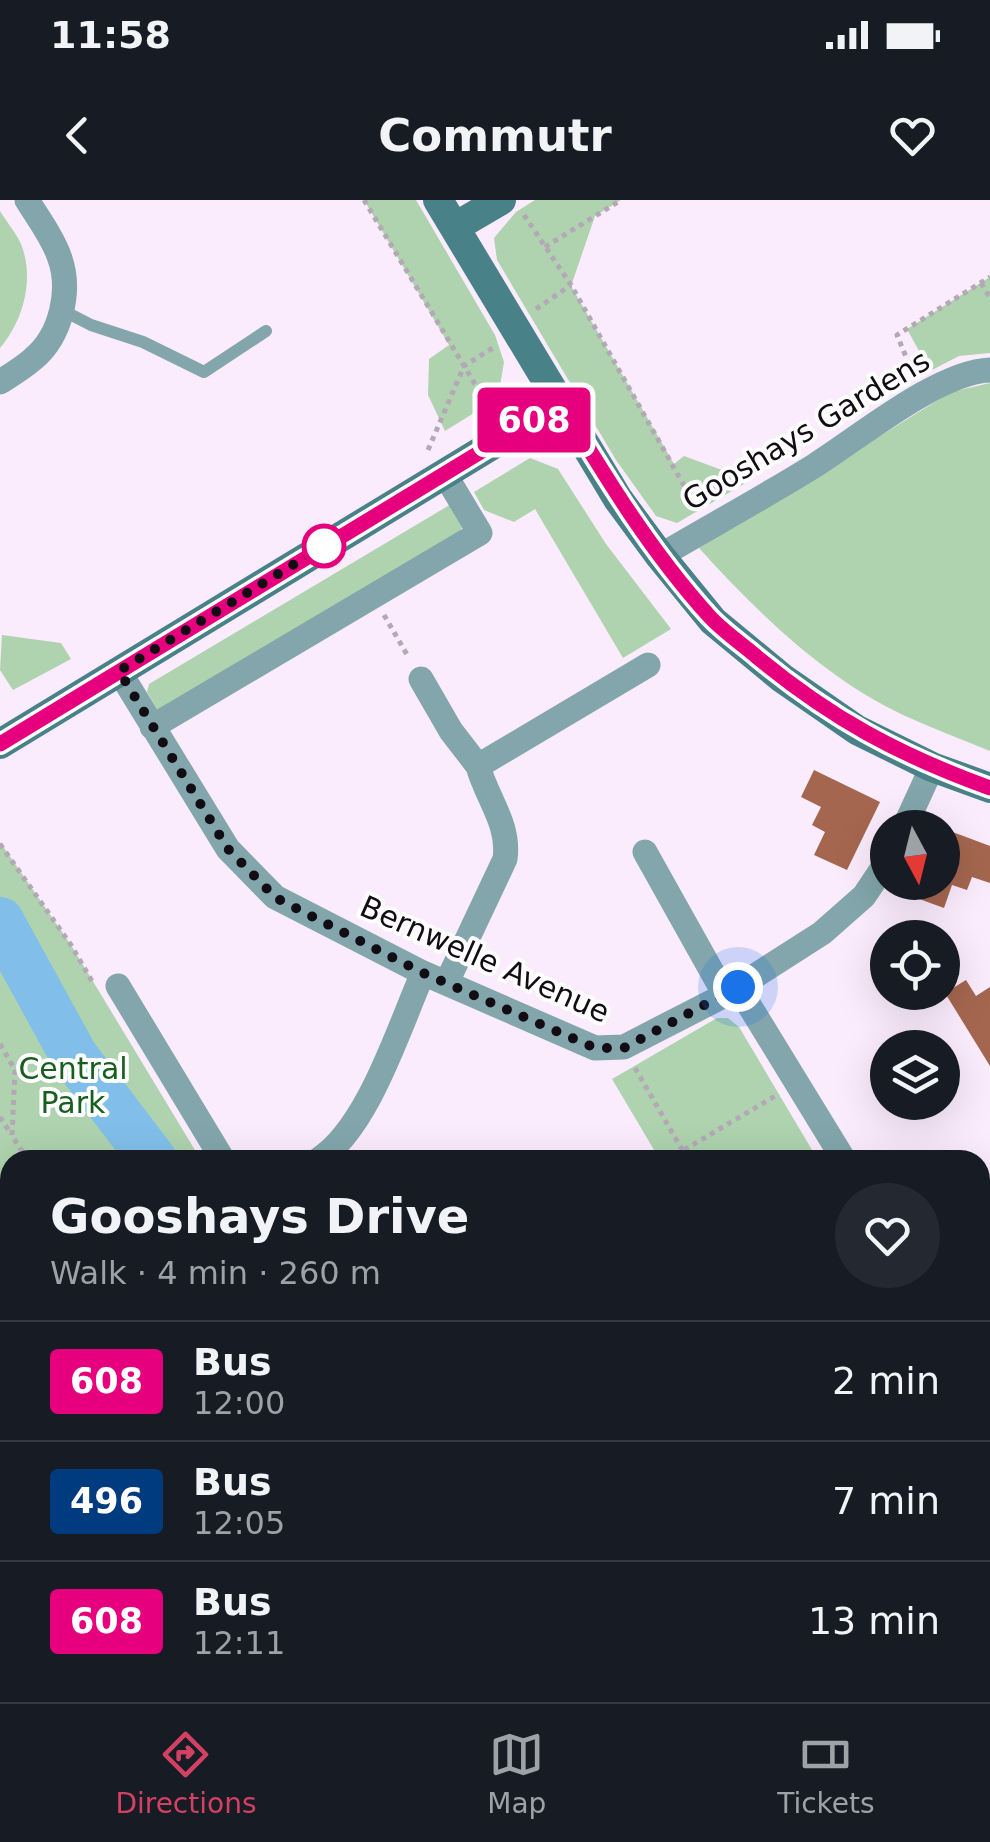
<!DOCTYPE html>
<html lang="en">
<head>
<meta charset="utf-8">
<style>
	body { margin:0; font-family:"DejaVu Sans",sans-serif; background:#242831; color:#f1f3f6; height:100vh; display:flex; flex-direction:column; font-size:38px; white-space:nowrap }
	* { box-sizing:border-box; margin:0 }
	p { font-size:32px; color:#9ea1a6 }
	.icon { flex:none; width:55px; height:55px; fill:none; stroke:currentColor; stroke-width:2; stroke-linecap:round; stroke-linejoin:round }
	.map { position:relative; flex:1; overflow:hidden }
	.panel { position:absolute; left:0px; top:950px; width:990px; height:552px; display:flex; flex-direction:column; background:#171b24; border-radius:30px 30px 0 0; box-shadow:0 10px 40px #0002 }
	.panel>* { flex:none }
	.badge { padding:0 20px; border-radius:8px; font-size:35px; line-height:65px }
	.needle { width:65px; rotate:173deg }
	.fabs { position:absolute; left:870px; top:610px; display:grid; gap:20px }
	.fabs a { display:grid; place-items:center; width:90px; height:90px; border-radius:50%; background:#171b24; box-shadow:0 10px 40px #0002; font-size:50px }
	.you { position:absolute; width:50px; height:50px; margin:-25px; border:8px solid #fff; border-radius:50%; background:#1a73e8; box-shadow:0 0 0 15px #1a73e833 }
	.map>.badge { position:absolute; translate:-50% -50%; box-shadow:0 0 0 5px #fff }
	.round { display:grid; place-items:center; flex:none; width:105px; height:105px; border-radius:52px; background:#242831 }
	.head { display:flex; align-items:center; justify-content:space-between; height:170px; padding:0 50px }
	h1 { font-size:48px; font-weight:700; line-height:75px }
	ul { padding:0; list-style:none }
	li { display:flex; align-items:center; gap:30px; height:120px; padding:0 50px; border-top:2px solid #363941 }
	li div { flex:1 }
	li b { display:block; font-size:38px }
	li em { font-style:normal }
	li .badge { min-width:110px; font-weight:700; text-align:center }
	.status { display:flex; justify-content:space-between; align-items:center; height:70px; padding:0 50px; background:#171b24; direction:ltr }
	.status svg { height:28px; fill:currentColor }
	header { display:flex; justify-content:space-between; align-items:center; height:130px; padding:0 50px; background:#171b24; font-size:45px; font-weight:700 }
	.tabs { display:flex; justify-content:space-around; align-items:center; height:140px; border-top:2px solid #363941; background:#171b24; font-size:28px; color:#9ea1a6 }
	.tabs a { display:grid; justify-items:center; gap:5px }
	.tabs .current { color:#d14164 }
	.map>svg:first-child { display:block }
</style>
</head>
<body>
<div class="status"><b>11:58</b><svg viewBox="0 0 49 12"><path d="M0 12V9h3v3zM5 12V6h3v6zM10 12V3h3v9zM15 12V0h3v12zM26 1h20v11H26zM47 4h2v5h-2z"/></svg></div>
<header><svg class="icon" aria-label="back" viewBox="0 0 24 24"><path d="M15 5l-7 7 7 7"/></svg>Commutr<svg class="icon" aria-label="heart" viewBox="0 0 24 24"><path d="M12 20l-8-8c-3-5 5-10 8-4 3-6 11-1 8 4z"/></svg></header>
<div class="map">
<svg width="990" height="1502" viewBox="0 0 990 1502">
	<rect width="100%" height="100%" fill="#faebfd"/>
	<path fill="#aed3ae" d="M364,0h52l79,135 9,27 -6,36 -53,33 -17,-36 1,-36 20,-14z
		M535,0h86l-26,16 -24,70 103,178 10,-8 54,20 6,8 -67,39 -21,-7 -40,-56 -119,-200 -3,-22 22,-26z
		M0,11c6,10 16,22 21,33 14,35 2,77 -21,104z
		M990,77v76l-31,3 -29,15 -23,-42z
		M990,183v368c-29,-12 -58,-23 -87,-36 -80,-38 -145,-102 -204,-167l252,-156z
		M530,258l28,11 48,75 65,85 -48,29 -88,-149 -21,13 -30,-12 -10,-18z
		M453,303l7,10 2,15 -7,9 -291,173 -7,-1 -10,-17 2,-8z
		M2,435l59,8 10,16 -58,31 -13,-20z
		M0,642l71,103 130,215h-191v532h720l4,10h-734z
		M717,818h11l11,9 79,133h-130l-5,-8 -23,8 -48,-81z"/>
	<g fill="none" stroke-linecap="round" stroke-linejoin="round">
		<path stroke="#81bfea" stroke-width="8" d="M734,1492l7,10"/>
		<path stroke="#81bfea" stroke-width="48" d="M0,721l74,135 79,104"/>
	</g>
	<path fill="#a5664f" d="M814,570l66,32 -33,68 -33,-15 11,-23 -13,-7 9,-18 -20,-10z
		M942,628l48,18v37l-18,-6 -5,13 -15,-5 -8,23 -33,-12 5,-14h26z
		M966,780l10,16 14,-9v79l-45,-73z"/>
	<g fill="none" stroke-linecap="round" stroke-linejoin="round">
		<path stroke="#b4a8b7" stroke-width="5" stroke-dasharray="5 5" stroke-linecap="butt" d="M364,0l123,204 12,6
			M524,15l47,70 125,222
			M545,47l76,-47
			M981,83l9,15
			M536,109l35,-24
			M913,174l-16,-39 93,-58
			M428,250l36,-84 32,-20
			M384,415l25,43
			M0,644l71,101 22,38
			M0,844l15,26 -3,66 16,24
			M635,868l53,92
			M0,917l11,17
			M667,960l110,-65
			M980,1133l10,-6
			M306,1492l6,10
			M413,1495l13,7"/>
		<path stroke="#82a6ab" stroke-width="12" d="M62,110l29,15 52,17 61,30 62,-41"/>
		<path stroke="#82a6ab" stroke-width="25" d="M0,182c11,-7 23,-14 33,-23 28,-23 39,-69 26,-103 -7,-20 -21,-38 -32,-56
			M660,356c51,-30 104,-59 154,-90 46,-29 124,-94 176,-96
			M119,471l109,178 47,48 148,76 172,75 29,-1 101,-52 97,-62 42,-37 24,-36
			M421,479l30,52 27,35
			M152,527l328,-194 -36,-60
			M904,628l28,-61
			M645,652l80,143
			M447,782l58,-123c5,-35 -18,-60 -27,-93l170,-101
			M118,786l105,174
			M738,787l106,173
			M318,960c50,-31 81,-133 105,-187
			M980,1078l5,-18 5,-5
			M760,1492l9,10
			M975,1502l15,-8"/>
		<path stroke="#498189" stroke-width="30" d="M438,0l180,299 42,57 53,65 69,57 75,52 75,37 58,21
			M455,27l46,-27
			M0,544l561,-341"/>
	</g>
	<g fill="none" stroke-linecap="round" stroke-linejoin="round">
		<defs>
			<path id="line" d="M0,544l561,-341c45,75 90,149 149,214 14,15 32,27 47,40 75,62 142,98 233,131"/>
		</defs>
		<use href="#line" stroke="#fff" stroke-width="22"/>
		<use href="#line" stroke="#e6007e" stroke-width="15"/>
		<path stroke="#120d14" stroke-width="10" stroke-dasharray="0 18" d="M324,346l-205,125 109,178 48,49 147,75 172,75h29l114,-61"/>
	</g>
	<circle fill="#fff" stroke="#e6007e" stroke-width="5" cx="324" cy="346" r="20"/>
	<g text-anchor="middle" dominant-baseline="central" stroke-width="8" stroke-linejoin="round" paint-order="stroke">
		<g font-size="30" fill="#120d14" stroke="#fefefe">
			<text transform="translate(806 230) rotate(-31)">Gooshays Gardens</text>
			<text transform="translate(485 759) rotate(24)">Bernwelle Avenue</text>
		</g>
		<g font-size="30" fill="#175e1f" stroke="#fefefe">
			<text x="73" y="868">Central<tspan x="73" dy="34">Park</tspan></text>
		</g>
	</g>
</svg>
<div class="fabs">
<a><svg class="needle" viewBox="-14 -14 28 28"><path d="M0-13l5 13h-10z" fill="#e53935"/><path d="M0 13l5-13h-10z" fill="#9ea1a6"/></svg></a>
<a><svg class="icon" aria-label="locate" viewBox="0 0 24 24"><circle cx="12" cy="12" r="6"/><path d="M12 2v4M12 18v4M2 12h4M18 12h4"/></svg></a>
<a><svg class="icon" aria-label="layers" viewBox="0 0 24 24"><path d="M12 4l9 5-9 5-9-5zM3 14l9 5 9-5"/></svg></a>
</div>
<div class="you" style="left:738px;top:787px"></div>
<b class="badge" style="left:534px;top:220px;background:#e6007e;color:#fff">608</b>
<section class="panel">
<div class="head"><div><h1>Gooshays Drive</h1><p>Walk · 4 min · 260 m</p></div><a class="round"><svg class="icon" aria-label="heart" viewBox="0 0 24 24"><path d="M12 20l-8-8c-3-5 5-10 8-4 3-6 11-1 8 4z"/></svg></a></div>
<ul>
<li><span class="badge" style="background:#e6007e;color:#fff">608</span><div><b>Bus</b><p>12:00</p></div><em>2 min</em></li>
<li><span class="badge" style="background:#003b80;color:#fff">496</span><div><b>Bus</b><p>12:05</p></div><em>7 min</em></li>
<li><span class="badge" style="background:#e6007e;color:#fff">608</span><div><b>Bus</b><p>12:11</p></div><em>13 min</em></li>
</ul>
</section>
</div>
<nav class="tabs">
<a class="current"><svg class="icon" aria-label="directions" viewBox="0 0 24 24"><path d="M12 3l9 9-9 9-9-9zM9 14v-3h6M13 9l2 2-2 2"/></svg>Directions</a>
<a><svg class="icon" aria-label="map" viewBox="0 0 24 24"><path d="M3 6l6-2 6 2 6-2v14l-6 2-6-2-6 2zM9 4v14M15 6v14"/></svg>Map</a>
<a><svg class="icon" aria-label="tickets" viewBox="0 0 24 24"><path d="M3 7h18v10H3zM15 7v10"/></svg>Tickets</a>
</nav>
</body>
</html>
